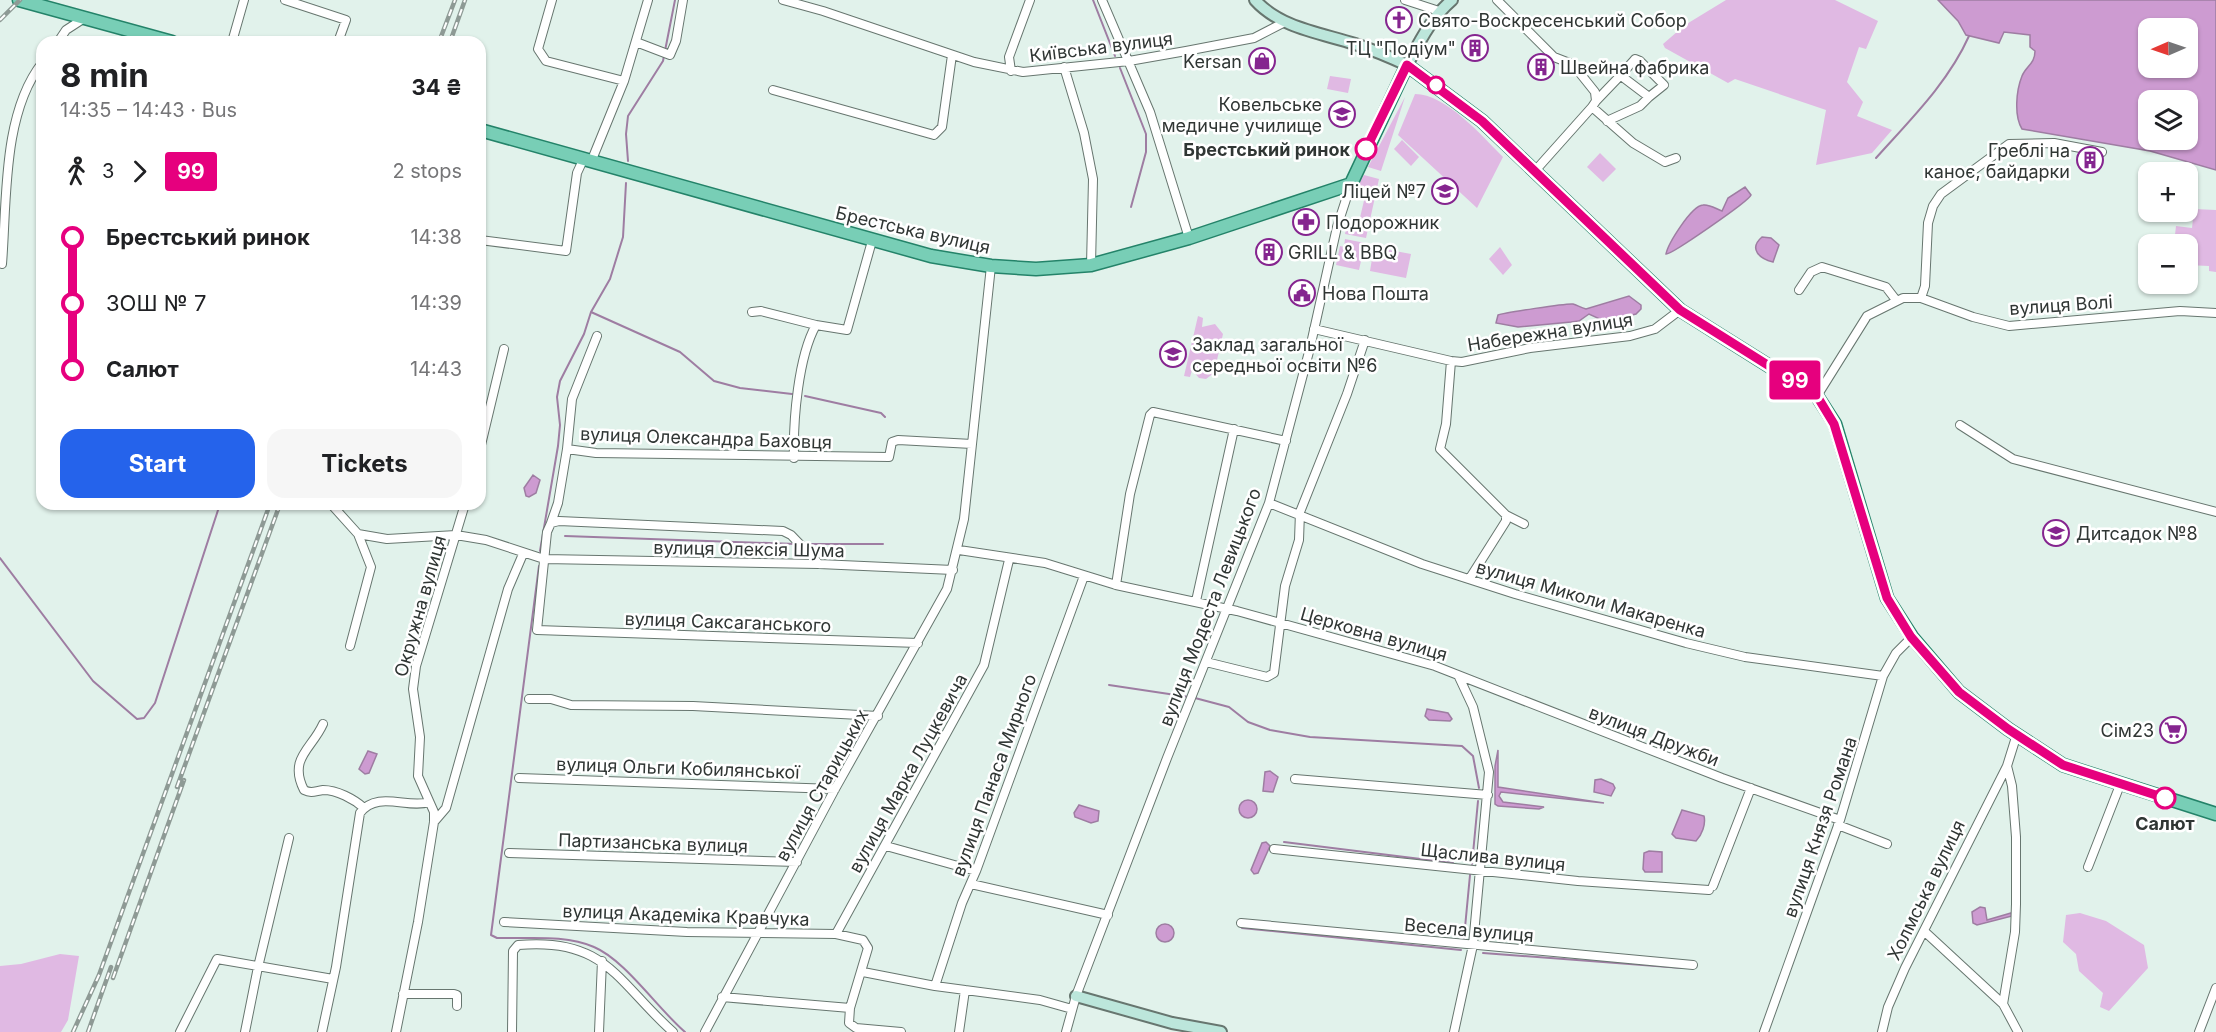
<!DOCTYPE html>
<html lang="en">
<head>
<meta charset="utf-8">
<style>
	body { margin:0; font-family:Inter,sans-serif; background:#f6f6f6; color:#202124; height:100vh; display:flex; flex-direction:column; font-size:22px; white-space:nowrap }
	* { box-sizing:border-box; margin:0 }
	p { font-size:20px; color:#757577 }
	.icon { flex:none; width:33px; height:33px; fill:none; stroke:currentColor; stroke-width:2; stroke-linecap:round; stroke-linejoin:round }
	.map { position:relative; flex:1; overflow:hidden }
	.drawer { position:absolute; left:36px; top:36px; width:450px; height:474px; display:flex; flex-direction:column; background:#fff; border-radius:18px; box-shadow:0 2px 4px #0004 }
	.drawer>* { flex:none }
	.badge { padding:0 12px; border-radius:4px; font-size:21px; line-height:39px }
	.needle { width:39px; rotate:268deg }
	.buttons { position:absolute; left:2138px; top:18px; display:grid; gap:12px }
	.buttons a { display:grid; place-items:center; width:60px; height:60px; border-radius:12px; background:#fff; box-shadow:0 2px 4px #0004; font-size:30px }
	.map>.badge { position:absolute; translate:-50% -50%; box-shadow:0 0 0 3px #fff }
	.legs { display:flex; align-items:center; gap:9px; height:66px; padding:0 24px; font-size:20px }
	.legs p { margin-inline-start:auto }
	.head { display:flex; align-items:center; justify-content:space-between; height:102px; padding:0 24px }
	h1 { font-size:33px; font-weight:700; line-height:45px }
	.button { display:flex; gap:12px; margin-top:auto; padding:12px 24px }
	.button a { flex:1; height:69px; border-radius:18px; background:#2563eb; color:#fff; font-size:24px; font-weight:700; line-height:69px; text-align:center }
	.button a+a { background:#f6f6f6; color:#202124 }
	ul { padding:0 24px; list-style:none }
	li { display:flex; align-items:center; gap:21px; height:66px; font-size:22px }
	li i { display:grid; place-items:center; width:9px; height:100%; margin:0 8px; background:currentColor }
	li i::after { content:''; width:15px; height:15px; margin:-8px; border:4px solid; border-radius:50%; background:#fff }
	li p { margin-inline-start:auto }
	li:first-child i { background:linear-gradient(#0000 50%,currentColor 0) }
	li:last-child i { background:linear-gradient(currentColor 50%,#0000 0) }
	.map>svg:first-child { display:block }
</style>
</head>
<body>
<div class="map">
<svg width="2216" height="1032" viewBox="0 0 2216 1032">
	<rect width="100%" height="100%" fill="#e1f2eb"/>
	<path fill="#e0b9e3" d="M1726,0h109l43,21 -12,28 -7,-2 -12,35 16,20 -6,14 35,14 -20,23 -56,12 10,-55 -91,-31 -7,4 -63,-35 -2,-4 22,-19z
		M1330,76l21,3 -3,14 -21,-4z
		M1415,94c31,0 67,42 88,63l-26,51 -79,-73z
		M1405,97l-24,74 -13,-4z
		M1402,140l17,17 -8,9 -17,-17z
		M1600,153l16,16 -13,13 -16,-15z
		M1364,175l15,4 -13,59 -21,-4 3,-14 11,2 7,-30 -11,-2z
		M2194,209l22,1v62l-7,-1v-5l-22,-1v-21h-13l2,-18 16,2z
		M1345,239l20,4 -6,27 -23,-5 4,-19 4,1z
		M1374,247l37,7 -5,24 -36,-7z
		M1500,247l12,18 -9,10 -14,-16z
		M1198,316l5,2 -1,9 13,-3 8,10 -9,39 -8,6 -7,-1 -7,-8 -2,7 -6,-1z
		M2080,913l26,8 38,24 4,23 -39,43 -9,-4 3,-14 -24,-22 -3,-17 -13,-12 3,-27z
		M60,954l19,2 -11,64 -7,12h-61v-66l21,-2z"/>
	<path fill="#cd9bd1" stroke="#9e7da2" stroke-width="1.5" fill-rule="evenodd" d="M1938,0h278v170l-66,-19 -128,-22c-8,-13 -6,-38 0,-53 4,-10 13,-12 13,-25l-5,-4v-12l-26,-3 -5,11 -33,-8 -8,-14zM2148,28h39v40h-39zM2148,100h39v40h-39z
		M1745,187l6,8c-2,6 -80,60 -85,59 2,-10 25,-48 37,-49 7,-1 13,4 19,6l6,-13z
		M1762,237l9,1 8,7 -6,17c-13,-3 -25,-13 -11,-25z
		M1629,296l12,9v4l-5,5 -24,6 -8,1 -15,-7 -10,7 -8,1 -53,5 -22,-4 2,-8c5,-2 69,-12 75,-11 4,1 8,4 13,5z
		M533,475l7,5 -4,13 -7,4 -3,-1 -2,-8z
		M1427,709l21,4 4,6 -2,2 -21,-1 -4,-4z
		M1498,750v37l106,16 -103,-11 -2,4 4,6 41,5 -5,2 -41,-3 -3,-2v-38z
		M368,751l9,3 -8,19 -4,1 -6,-5z
		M1270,771l8,6 -5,15 -10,-1 2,-19z
		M1601,779l12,5 2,4 -4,8 -17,-4 1,-12z
		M1239 809a9 9 0 1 1 18 0a9 9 0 1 1-18 0Z
		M1079,805l20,6 -1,10 -7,2 -16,-6 -1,-4z
		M1682,810l22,6c2,8 -2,19 -8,25l-20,-3 -4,-4z
		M1266,842l4,4 -12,27 -4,1 -3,-4 11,-27z
		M1649,851l13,1v20h-17l-2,-3 1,-16z
		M1980,907l5,1 2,12 24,-7 1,3 -35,9 -4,-2 -1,-11z
		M1156 933a9 9 0 1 1 18 0a9 9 0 1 1-18 0Z"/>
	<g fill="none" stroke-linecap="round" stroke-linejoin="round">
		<path stroke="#9e7da2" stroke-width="2" d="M1093,0l22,56
			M1120,68l26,66v18l-15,55
			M1876,158c34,-38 72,-75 93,-122
			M628,161l-2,-27 2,-18 35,-55 12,-61
			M591,312l89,40 34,29 26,7 52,6
			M805,396l76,17 4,4
			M565,536l231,8
			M802,544h81
			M540,551l18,-105 2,-21 -3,-28 3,-16 24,-47 7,-22 19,-33 13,-42 3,-54
			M0,558l93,123 44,38 7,-1 11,-15 65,-199
			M539,566l-48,369 6,3c31,1 68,-4 97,9 31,13 63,61 91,85
			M1109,685l80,12
			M1195,698l34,9 19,15 22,8 40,7 152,9 11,10 6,32
			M1284,842l169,21
			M1472,864l6,-63
			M1242,928l219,22
			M1464,938l6,-63
			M1483,953l199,15"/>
		<defs>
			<path id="street" d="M285,0l61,20 -8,22
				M552,0l-14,49 8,12 78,20
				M783,0l40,11 151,51 49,10 106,-11 57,-10 68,-13 31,-16
				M1102,0l48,112 39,126
				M1405,0l34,11
				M1497,0l57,57 18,7 7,8 16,20 1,9 -4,6 -58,65
				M58,42l8,-12 17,-11
				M232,42l12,-42
				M636,42l34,13 6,-14 7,-41
				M1064,67l20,66 9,46 -2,86
				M1011,71l-2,-14 21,-57
				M773,90l161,45 8,-8 10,-72
				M1596,101l23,-24c5,-6 11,-12 16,-18l5,2 24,24 -15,12 -29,-22
				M1592,107l41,36 32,19 11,-4
				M1607,121l33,-15 9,-9
				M591,162l33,-81 24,-81
				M480,240l86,11 11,-78 6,-13
				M2,264c5,-62 0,-150 40,-201
				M1799,290l12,-18 11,-5 64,20 10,13
				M1921,298l4,-12 3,-63 5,-17 8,-12 68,-50 45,-1 48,9
				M752,312l9,-1 55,14
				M1314,329l137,32 11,1 68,-14 100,-12 25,-7 25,-19
				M597,336l-25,63 -5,50 29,4 293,4 3,-15 6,-2 74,4
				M1451,361l-5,63 -6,25 66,66v6l-36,57
				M1817,396l50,-80 36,-18h18l52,19 36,9 171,-15 36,2
				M1960,425l53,34 203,53
				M480,449l24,-100
				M794,458c-1,-37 4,-101 22,-133l31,5 25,-89
				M1269,503l153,61 93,30 171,49 59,14 138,19
				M331,504l27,30 29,5 69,-4 30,5 58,19 275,5 134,6
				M1506,515l18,9
				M551,523l7,-20 9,-54
				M959,550l86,13 71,22 121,26 198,55 287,112 118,42
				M819,564l-28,-29 -8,-4 -224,-10 -8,2 -4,9 -10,98 381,13
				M1116,585l14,-91 20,-79 3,-3 133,29
				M1196,601l38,-172
				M350,646l21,-79 -13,-33
				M1206,662l61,15 7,-4 11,-87 14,-46 1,-28 47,-118 18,-54
				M529,699h22l20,6 122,1 185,10
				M323,724c-11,25 -35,34 -19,66 8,4 11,1 19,0 14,0 31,9 41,18
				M2017,734l-10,32 5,20 4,51v67l-1,28 -12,72 15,28
				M519,778l316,11
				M1295,779l193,16
				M434,822l12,-14 62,-219 15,-35
				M1838,825l49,19
				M886,846l90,25
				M1274,849l304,32 131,9
				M509,853l288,9
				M2088,867l32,-82
				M971,884l137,31
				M1713,886l38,-98
				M504,922l183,10 149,2 27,6 5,8 -18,60 -1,15 7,5 45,4
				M1241,923l452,42
				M1924,931l79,73
				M836,934l148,-269 25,-105
				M863,972l72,14 105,14 32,9
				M935,986l27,-83 14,-32 108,-295
				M403,994h51l3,1v11
				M722,997l128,11
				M180,1032l37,-73 116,20
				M245,1032l13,-65 31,-129
				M322,1032l14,-65 24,-154c17,-23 48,-4 69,-11
				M396,1032l22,-110 16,-100v-10l-16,-36 2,-39 -7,-48 3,-23 49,-162
				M512,1032l1,-81 5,-6c88,-8 99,37 155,87
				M599,1032l3,-71
				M705,1032l130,-243 112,-200 17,-70 27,-253
				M959,1032l6,-42
				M1066,1032l10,-36 91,-238 102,-255 41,-155 27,-121 14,-43
				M1454,1032l19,-87 16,-173 -16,-65 -14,-30
				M1764,1032l76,-212 43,-144 13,-23 16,-16
				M1882,1032l6,-25 17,-39 102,-202
				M2199,1032l17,-44"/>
			<path id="secondary" d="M1255,0c25,28 66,33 100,44 18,6 35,13 52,21 13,-24 24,-47 45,-65
				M1076,996l96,27 49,9"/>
			<path id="primary" d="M19,0l153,42
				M480,130l451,126 60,10 45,3 55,-4 98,-27 162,-54 56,-119 75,56 198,189 137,86 18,28 52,174 25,39 47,55 49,37 55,36 153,49"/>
		</defs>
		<use href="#street" stroke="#67766f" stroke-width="10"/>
		<use href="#secondary" stroke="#67766f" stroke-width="14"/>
		<use href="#primary" stroke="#248369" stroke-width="15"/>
		<use href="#street" stroke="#fff" stroke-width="8"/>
		<use href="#secondary" stroke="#bce6db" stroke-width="10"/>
		<use href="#primary" stroke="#78ceb6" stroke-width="12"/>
		<defs>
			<path id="rail" d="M0,20l20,-20
				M439,42l16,-42
				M450,42l15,-42
				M177,787l103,-283
				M113,978l71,-198
				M73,1032l26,-57 171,-471
				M88,1032l23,-65"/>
		</defs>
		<use href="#rail" stroke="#8e9a95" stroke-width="4.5"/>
		<use href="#rail" stroke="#fff" stroke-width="2" stroke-dasharray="7" stroke-linecap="butt"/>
	</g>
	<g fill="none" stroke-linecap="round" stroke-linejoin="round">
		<defs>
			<path id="line-1" d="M1366,149l41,-84 75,56 198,189 137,86 17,28 53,174 24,39 48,55 49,37 55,36 102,33"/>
		</defs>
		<use href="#line-1" stroke="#fff" stroke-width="14"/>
		<use href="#line-1" stroke="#e6007e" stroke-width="9"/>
	</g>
	<defs>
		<symbol id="church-ring" viewBox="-11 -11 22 22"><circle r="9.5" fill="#fff" stroke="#85258f" stroke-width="1.5"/><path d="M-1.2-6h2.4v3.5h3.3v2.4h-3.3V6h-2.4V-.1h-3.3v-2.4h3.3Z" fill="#85258f"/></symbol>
		<symbol id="building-ring" viewBox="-11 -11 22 22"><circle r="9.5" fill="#fff" stroke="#85258f" stroke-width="1.5"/><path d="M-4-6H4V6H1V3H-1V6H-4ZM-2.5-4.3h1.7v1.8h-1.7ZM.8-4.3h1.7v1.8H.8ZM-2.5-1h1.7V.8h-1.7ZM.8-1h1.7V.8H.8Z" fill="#85258f"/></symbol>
		<symbol id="shop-ring" viewBox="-11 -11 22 22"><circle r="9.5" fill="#fff" stroke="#85258f" stroke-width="1.5"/><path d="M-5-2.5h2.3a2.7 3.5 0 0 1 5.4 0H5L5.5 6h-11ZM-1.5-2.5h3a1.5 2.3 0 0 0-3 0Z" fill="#85258f"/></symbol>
		<symbol id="university-ring" viewBox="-11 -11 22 22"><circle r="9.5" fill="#fff" stroke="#85258f" stroke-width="1.5"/><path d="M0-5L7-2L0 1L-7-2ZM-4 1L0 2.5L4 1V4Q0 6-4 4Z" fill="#85258f"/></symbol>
		<symbol id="school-ring" viewBox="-11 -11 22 22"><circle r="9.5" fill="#fff" stroke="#85258f" stroke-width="1.5"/><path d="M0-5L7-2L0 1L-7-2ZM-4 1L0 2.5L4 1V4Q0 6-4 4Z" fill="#85258f"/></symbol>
		<symbol id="pharmacy-ring" viewBox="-11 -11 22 22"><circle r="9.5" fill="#fff" stroke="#85258f" stroke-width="1.5"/><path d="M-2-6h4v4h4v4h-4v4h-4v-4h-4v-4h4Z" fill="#85258f"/></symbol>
		<symbol id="civic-ring" viewBox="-11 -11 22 22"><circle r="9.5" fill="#fff" stroke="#85258f" stroke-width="1.5"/><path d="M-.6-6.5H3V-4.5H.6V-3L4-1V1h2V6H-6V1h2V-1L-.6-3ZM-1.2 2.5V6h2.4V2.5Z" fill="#85258f"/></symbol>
		<symbol id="supermarket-ring" viewBox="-11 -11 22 22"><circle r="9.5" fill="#fff" stroke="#85258f" stroke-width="1.5"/><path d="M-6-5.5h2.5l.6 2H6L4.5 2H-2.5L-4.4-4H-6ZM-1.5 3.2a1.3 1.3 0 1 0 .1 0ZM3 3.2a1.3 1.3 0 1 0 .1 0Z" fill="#85258f"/></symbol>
	</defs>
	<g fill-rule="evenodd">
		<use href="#church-ring" x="1384" y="5" width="30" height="30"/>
		<use href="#building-ring" x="1460" y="33" width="30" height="30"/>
		<use href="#shop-ring" x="1247" y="46" width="30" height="30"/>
		<use href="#building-ring" x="1526" y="52" width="30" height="30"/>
		<use href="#university-ring" x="1327" y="99" width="30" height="30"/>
		<use href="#building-ring" x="2075" y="145" width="30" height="30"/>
		<use href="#school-ring" x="1430" y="176" width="30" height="30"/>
		<use href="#pharmacy-ring" x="1291" y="207" width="30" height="30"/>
		<use href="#building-ring" x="1254" y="237" width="30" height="30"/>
		<use href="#civic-ring" x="1287" y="278" width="30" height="30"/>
		<use href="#school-ring" x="1158" y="339" width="30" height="30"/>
		<use href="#school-ring" x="2041" y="518" width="30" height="30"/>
		<use href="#supermarket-ring" x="2158" y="715" width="30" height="30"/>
	</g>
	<g fill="#fff" stroke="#e6007e" stroke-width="3">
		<circle cx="1436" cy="85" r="8"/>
		<circle cx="1366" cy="149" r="10"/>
		<circle cx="2165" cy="798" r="10"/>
	</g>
	<g text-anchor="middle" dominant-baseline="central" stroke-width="5" stroke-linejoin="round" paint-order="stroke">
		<g font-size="18" fill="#303634" stroke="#fff" text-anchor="start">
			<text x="1418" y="20">Свято-Воскресенський Собор</text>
			<text x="1456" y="48" text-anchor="end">ТЦ "Подіум"</text>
			<text x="1242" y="61" text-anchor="end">Kersan</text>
			<text x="1560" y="67">Швейна фабрика</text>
			<text x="1322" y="104" text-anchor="end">Ковельське<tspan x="1322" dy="21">медичне училище</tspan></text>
			<text x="2070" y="150" text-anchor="end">Греблі на<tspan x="2070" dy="21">каноє, байдарки</tspan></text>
			<text x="1426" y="191" text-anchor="end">Ліцей №7</text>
			<text x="1326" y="222">Подорожник</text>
			<text x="1288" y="252">GRILL &amp; BBQ</text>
			<text x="1322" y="293">Нова Пошта</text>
			<text x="1192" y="344">Заклад загальної<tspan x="1192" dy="21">середньої освіти №6</tspan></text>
			<text x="2076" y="533">Дитсадок №8</text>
			<text x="2154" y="730" text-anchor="end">Сім23</text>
		</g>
		<g font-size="18" fill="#303634" stroke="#fff">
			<text transform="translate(1101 47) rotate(-7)">Київська вулиця</text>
			<text transform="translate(913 230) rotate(13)">Брестська вулиця</text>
			<text transform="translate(2061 305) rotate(-4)">вулиця Волі</text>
			<text transform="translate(1550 332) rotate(-9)">Набережна вулиця</text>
			<text transform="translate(706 438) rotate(2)">вулиця Олександра Баховця</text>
			<text transform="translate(749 549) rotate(1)">вулиця Олексія Шума</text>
			<text transform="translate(1591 599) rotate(16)">вулиця Миколи Макаренка</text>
			<text transform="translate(420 606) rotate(-74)">Окружна вулиця</text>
			<text transform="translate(1210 607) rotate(-69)">вулиця Модеста Левицького</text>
			<text transform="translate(728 622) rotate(2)">вулиця Саксаганського</text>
			<text transform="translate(1374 634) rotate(16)">Церковна вулиця</text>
			<text transform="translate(1654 736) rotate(21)">вулиця Дружби</text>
			<text transform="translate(678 768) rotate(2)">вулиця Ольги Кобилянської</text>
			<text transform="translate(908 773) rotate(-61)">вулиця Марка Луцкевича</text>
			<text transform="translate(994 775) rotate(-70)">вулиця Панаса Мирного</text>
			<text transform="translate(822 785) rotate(-61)">вулиця Старицьких</text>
			<text transform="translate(1820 827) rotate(-71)">вулиця Князя Романа</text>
			<text transform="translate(653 843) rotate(2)">Партизанська вулиця</text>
			<text transform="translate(1493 857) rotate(6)">Щаслива вулиця</text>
			<text transform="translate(1926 890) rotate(-64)">Холмська вулиця</text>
			<text transform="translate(686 915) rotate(2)">вулиця Академіка Кравчука</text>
			<text transform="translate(1469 930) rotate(5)">Весела вулиця</text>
		</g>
		<g font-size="18" font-weight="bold" fill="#303634" stroke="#fff" text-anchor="end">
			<text x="1350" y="149">Брестський ринок</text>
			<text x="2165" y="823" text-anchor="middle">Салют</text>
		</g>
	</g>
</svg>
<div class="buttons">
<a><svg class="needle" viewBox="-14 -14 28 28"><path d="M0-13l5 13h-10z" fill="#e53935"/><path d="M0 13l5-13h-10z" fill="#757577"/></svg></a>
<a><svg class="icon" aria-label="layers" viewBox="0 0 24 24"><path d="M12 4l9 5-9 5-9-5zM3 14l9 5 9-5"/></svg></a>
<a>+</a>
<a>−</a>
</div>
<b class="badge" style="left:1795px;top:380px;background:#e6007e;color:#fff">99</b>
<section class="drawer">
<div class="head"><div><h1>8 min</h1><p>14:35 – 14:43 · Bus</p></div><b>34 ₴</b></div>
<div class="legs"><svg class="icon" aria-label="walk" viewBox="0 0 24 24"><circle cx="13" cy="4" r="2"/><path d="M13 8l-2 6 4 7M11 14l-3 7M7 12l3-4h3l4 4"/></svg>3<svg class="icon" aria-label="forward" viewBox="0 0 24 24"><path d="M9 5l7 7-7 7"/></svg><b class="badge" style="background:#e6007e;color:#fff">99</b><p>2 stops</p></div>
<ul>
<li><i style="color:#e6007e"></i><b>Брестський ринок</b><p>14:38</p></li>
<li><i style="color:#e6007e"></i><span>ЗОШ № 7</span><p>14:39</p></li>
<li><i style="color:#e6007e"></i><b>Салют</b><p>14:43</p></li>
</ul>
<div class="button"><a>Start</a><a>Tickets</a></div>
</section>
</div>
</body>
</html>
